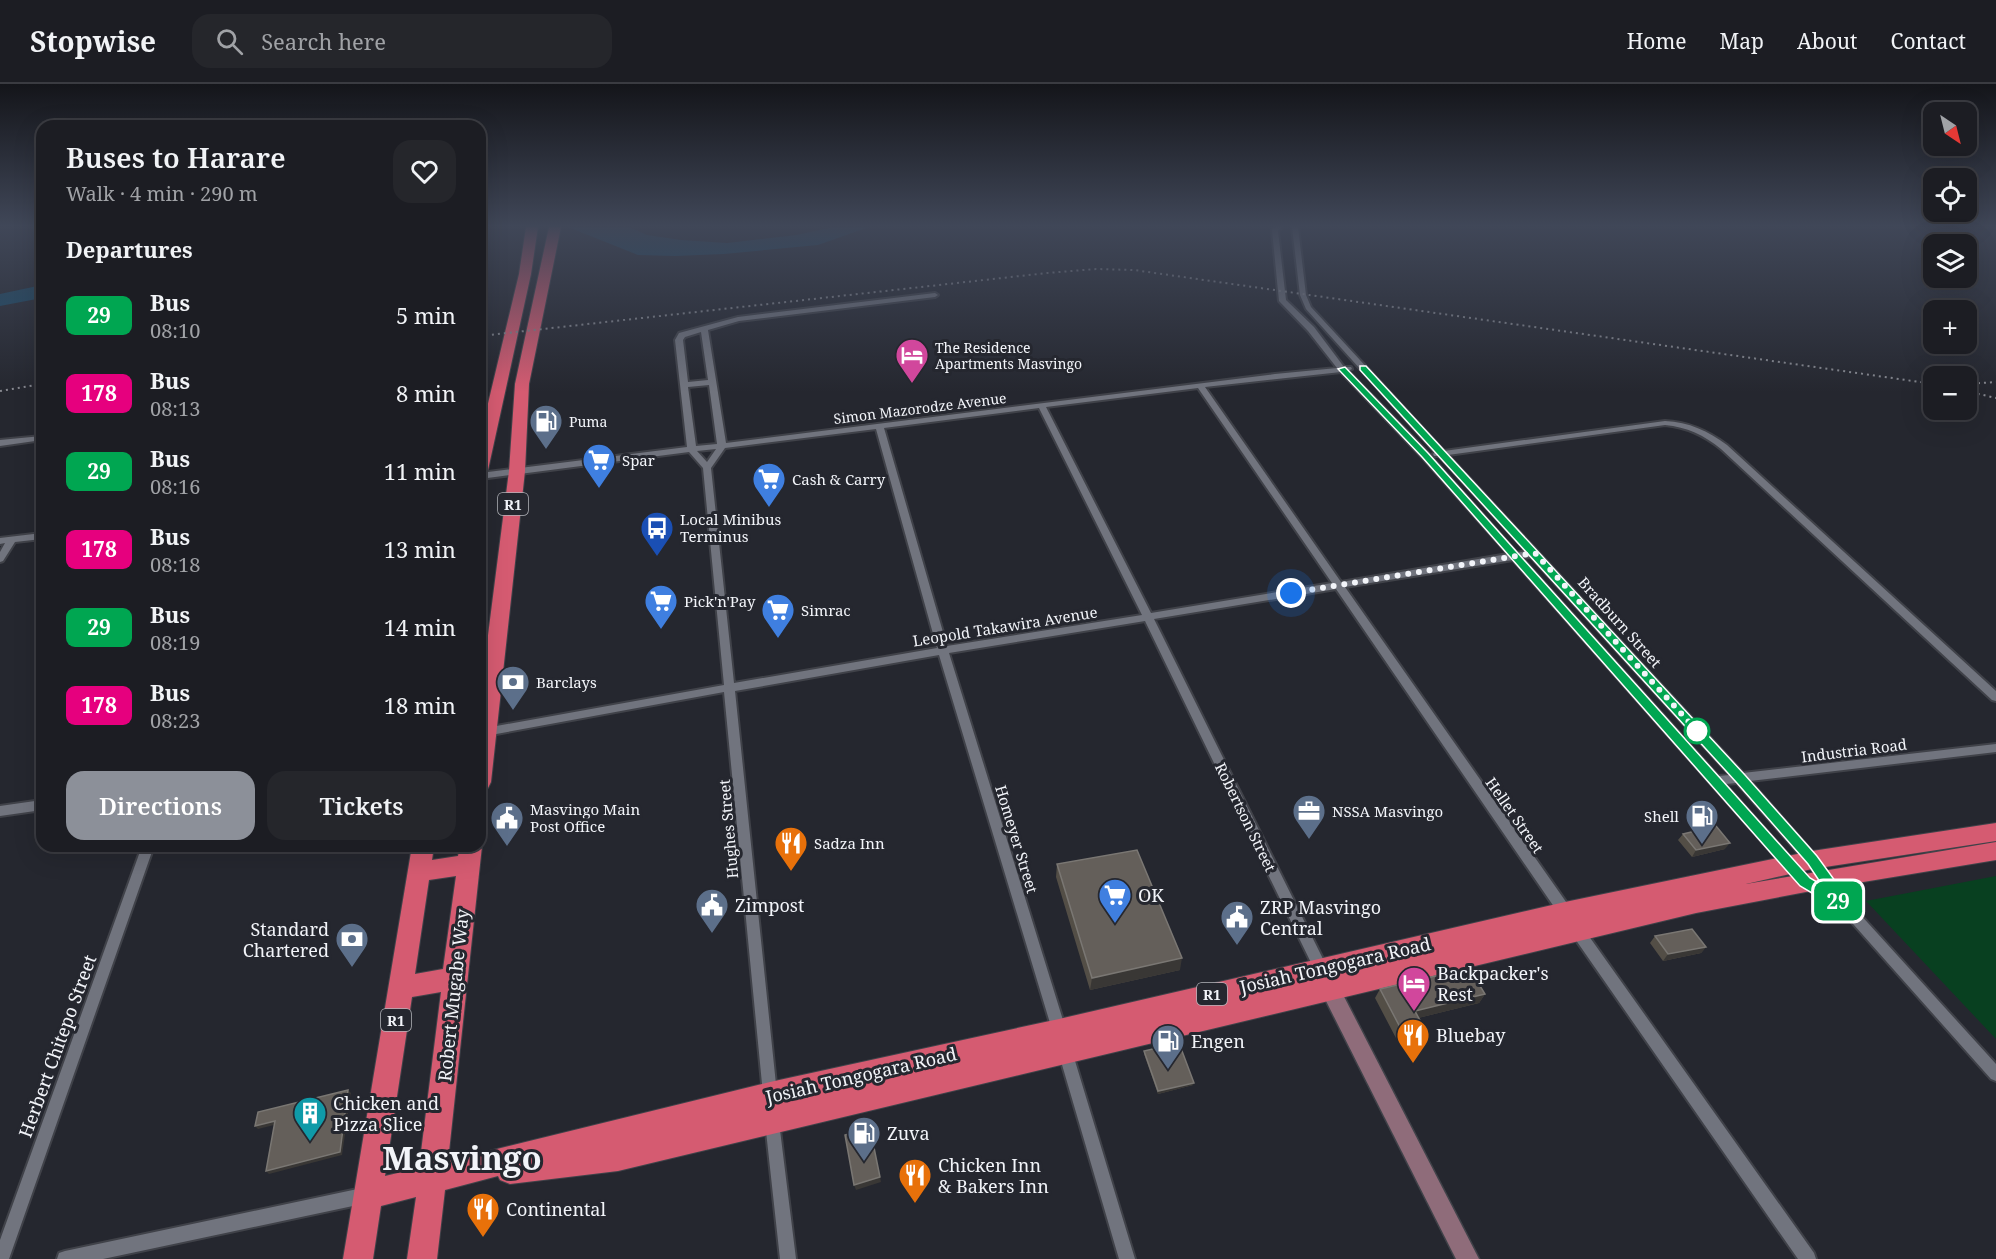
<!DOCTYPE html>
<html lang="en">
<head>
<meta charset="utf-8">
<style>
	body { margin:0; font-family:"Noto Serif",serif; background:#25262b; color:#f1f3f6; height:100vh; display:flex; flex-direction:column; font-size:22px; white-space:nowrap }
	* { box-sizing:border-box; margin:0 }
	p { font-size:20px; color:#a0a2a6 }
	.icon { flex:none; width:33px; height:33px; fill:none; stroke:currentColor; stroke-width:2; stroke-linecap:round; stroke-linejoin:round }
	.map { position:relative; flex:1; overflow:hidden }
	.sheet { position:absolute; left:36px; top:36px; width:450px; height:732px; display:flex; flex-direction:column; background:#1c1d23; border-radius:18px; box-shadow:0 6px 24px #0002,0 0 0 2px #3a3b41 }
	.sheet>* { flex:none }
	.badge { padding:0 12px; border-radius:9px; font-size:21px; line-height:39px }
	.needle { width:39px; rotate:145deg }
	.buttons { position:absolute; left:1923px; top:18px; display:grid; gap:12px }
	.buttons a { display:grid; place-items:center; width:54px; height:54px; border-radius:12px; background:#1c1d23; box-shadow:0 6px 24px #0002,0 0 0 2px #3a3b41; font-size:30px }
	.you { position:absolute; width:30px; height:30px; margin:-15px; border:4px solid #fff; border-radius:50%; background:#1a73e8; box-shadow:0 0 0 9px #1a73e833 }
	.map>.badge { position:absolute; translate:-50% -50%; box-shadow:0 0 0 3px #fff }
	h2 { padding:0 30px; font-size:22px; line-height:54px }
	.round { display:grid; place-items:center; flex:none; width:63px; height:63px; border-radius:18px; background:#25262b }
	.overview { display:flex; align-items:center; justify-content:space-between; height:102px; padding:0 30px }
	h1 { font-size:28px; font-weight:600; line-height:45px }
	.button { display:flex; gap:12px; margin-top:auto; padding:12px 30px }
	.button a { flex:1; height:69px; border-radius:18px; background:#8c9099; color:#fff; font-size:24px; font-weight:600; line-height:69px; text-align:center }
	.button a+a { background:#25262b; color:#f1f3f6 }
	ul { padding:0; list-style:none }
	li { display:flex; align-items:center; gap:18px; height:78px; padding:0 30px }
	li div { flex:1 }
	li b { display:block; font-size:22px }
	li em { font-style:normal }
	li .badge { min-width:66px; font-weight:700; text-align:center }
	header { display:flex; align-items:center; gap:36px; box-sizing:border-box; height:84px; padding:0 30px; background:#1c1d23; border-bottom:2px solid #3a3b41 }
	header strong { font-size:28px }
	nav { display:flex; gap:33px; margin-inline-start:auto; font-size:21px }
	.search { width:420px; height:54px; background:#25262b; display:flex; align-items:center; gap:15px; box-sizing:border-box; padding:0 21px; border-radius:18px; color:#a0a2a6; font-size:22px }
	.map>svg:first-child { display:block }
</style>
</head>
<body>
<header>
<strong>Stopwise</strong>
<div class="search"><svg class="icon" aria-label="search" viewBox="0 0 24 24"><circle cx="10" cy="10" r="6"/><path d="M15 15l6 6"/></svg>Search here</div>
<nav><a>Home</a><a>Map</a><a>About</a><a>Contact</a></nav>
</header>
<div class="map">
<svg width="1996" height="1175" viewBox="0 0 1996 1175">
	<rect width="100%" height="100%" fill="#25272f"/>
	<path fill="#084020" d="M1996,792v163l-130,-138z"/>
	<path fill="#174b69" d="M568,143h61l18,8 34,5 46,3 69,-8 38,-8h35l-51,18 -94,9 -49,2 -37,-1z
		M42,201v13l-42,8v-12z"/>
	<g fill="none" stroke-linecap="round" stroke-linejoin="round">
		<defs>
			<path id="street" d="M1275,143h7l-4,4 8,69 28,27 30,40h7l1,2 -4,2 80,82 89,100 9,-2 -87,-95h-5l-1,-2 2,-2 -129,-143 -6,-14 -8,-68h6l8,68 5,12 133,144 221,-30c24,1 43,10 62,24l269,246v10l-4,-1 -271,-251c-17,-14 -34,-22 -56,-24l-217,30 295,318 253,-29v8l-246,29 66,75 32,45 148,163v17l-5,-2 -153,-172 -37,-21 -288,-326 -168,27 226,322 1,4 -1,4 -5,1 -5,-1 -225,-328 -182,30 173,348 2,4 -2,4 -5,2 -5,-2 -172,-354 -196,32 118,380 -2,5 -5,2 -5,-2 -2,-5 -114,-378 -204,36 42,403 -2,5 -5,2 -5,-2 -2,-5 -39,-402 -244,45v-8l244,-44 -21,-217 -14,-16 -209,27v-6l207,-26 -12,-107 4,-7 59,-16 197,-24 3,2 -3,2 -196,24 -31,9 18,113 549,-69 62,-6 -29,-37 -29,-30 -7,-71zM701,248l7,48 -20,2 -5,-42 2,-3zM1341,288l81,85 86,97 -167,28 -136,-195zM709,301l8,59 -21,2 -8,-59zM1198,304l134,195 -181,30 -105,-206zM1039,324l103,207 -195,31 -63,-218zM876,345l61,219 -203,35 -23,-215 14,-20zM716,365l-9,13 -10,-11zM1531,473l199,218 -12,1 -196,-218zM1737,699l71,81 16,22 -15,-8 -84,-94z
				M42,352v4l-42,6v-6z
				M42,449v6l-27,3 -12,19 -3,1v-10l5,-9 -5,1v-6z
				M42,716v10l-42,6v-10z
				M142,762h12l-145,413h-9v-19z
				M1576,839l5,2 233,328 2,6h-18l-227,-326 -1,-4 1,-4z
				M1065,960l5,2 2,5 63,208h-16l-61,-208 2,-5z
				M772,1031l5,2 2,5 17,137h-16l-15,-137 2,-5z
				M367,1103l5,3 3,5 -3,5 -5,3 -264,56h-46l2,-6 6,-2z"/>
			<path id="secondary" d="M1330,896l7,3 142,276h-23l-136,-270 3,-6z"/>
			<path id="highway" d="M526,143h12l-7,47 -43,196 -8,5v-38l39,-163z
				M549,143h12l-32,157 -4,87 -34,311 -3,6 -8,2v-92l29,-227 6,-87z
				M1996,739v18l-184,28 -66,15 250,-42v18l-169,28 -131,25 -1078,258 -108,13 -10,-4 -2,-4 -53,14 -8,69h-30l9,-62 -35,9 -8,53h-30l69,-413h22l-2,14 26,-4 2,-10h20v-5l2,5 -34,315 322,-79 289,-63 506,-117 247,-51zM456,792l-13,93 -28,5 14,-94zM441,908l-22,176 -34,8 27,-179z"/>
		</defs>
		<use href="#street" stroke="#404249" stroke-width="4"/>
		<use href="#secondary" stroke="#404249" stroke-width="3"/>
		<use href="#highway" stroke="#404249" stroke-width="2"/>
		<use href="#street" fill="#71747e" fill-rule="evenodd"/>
		<use href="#secondary" fill="#8f6c7a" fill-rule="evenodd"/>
		<use href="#highway" fill="#d55b71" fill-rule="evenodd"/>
		<path stroke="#878990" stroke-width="2" stroke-dasharray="2 4" stroke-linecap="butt" d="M480,252l567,-63 49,-4 38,1 800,114
			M1966,300l30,-2
			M0,307l42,-7
			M1966,307l30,7"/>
	</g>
	<path fill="#534e46" d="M1683,750l42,15 -33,8 -14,-17z
		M1057,780l123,106 -90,20 -34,-113z
		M1655,852l51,11 -5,6 -38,8 -13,-18z
		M1380,905l105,5 -6,9 -61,15 5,8 -5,9 -21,5 -22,-42z
		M1144,967l49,34 -35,9 -14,-40z"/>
	<path fill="#393735" d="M1730,759l-5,6 -33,8 4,-7z
		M1706,863l-5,6 -38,8 5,-7z
		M1182,874l-2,12 -90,20 2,-12z
		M1485,910l-6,9 -69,17 5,-9z
		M1423,942l-5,9 -21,5 5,-9z
		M1194,999l-1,2 -35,9v-3z
		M348,1006l3,3 -9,62 -73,19 -3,-3z
		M275,1037l3,3 -20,5 -3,-3z
		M880,1093l1,5 -25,8 -2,-5z"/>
	<path fill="#645f5a" stroke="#7a7773" stroke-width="1.5" d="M1716,742l14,17 -34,7 -13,-16z
		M1137,766l45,108 -90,20 -35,-114z
		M1692,845l14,18 -38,7 -13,-18z
		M1469,884l16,26 -70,17 8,15 -21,5 -22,-42z
		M1179,959l15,40 -36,8 -14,-40z
		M348,1006l-8,62 -74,19 9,-50 -20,5 3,-14z
		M870,1044l10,49 -26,8 -9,-50z"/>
	<linearGradient id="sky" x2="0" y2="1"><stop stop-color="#14151a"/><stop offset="0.46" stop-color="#404758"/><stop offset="1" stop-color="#404758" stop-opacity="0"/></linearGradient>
	<rect width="1996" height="308" fill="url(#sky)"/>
	<path fill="#00a651" stroke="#fff" stroke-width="1.5" d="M1360,282h6l379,409 72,81 32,44 2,5 -2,4h-10l-39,-23 -378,-429 -84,-88 7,-2 83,86 382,425 12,7 -14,-21 -72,-82 -376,-412z"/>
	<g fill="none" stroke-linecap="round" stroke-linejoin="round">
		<path stroke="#f2f4f9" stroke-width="6" stroke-dasharray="0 10.8" d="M1291,509l244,-40 162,178"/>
	</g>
	<defs>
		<symbol id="hotel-pin" viewBox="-11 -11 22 30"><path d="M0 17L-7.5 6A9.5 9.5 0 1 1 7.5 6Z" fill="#d1479c" stroke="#25272f"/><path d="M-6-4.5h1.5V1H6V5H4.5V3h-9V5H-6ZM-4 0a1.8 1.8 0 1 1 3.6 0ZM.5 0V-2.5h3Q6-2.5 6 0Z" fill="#fff"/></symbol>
		<symbol id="fuel-pin" viewBox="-11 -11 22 30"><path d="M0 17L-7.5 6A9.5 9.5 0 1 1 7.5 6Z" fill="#5c6f8a" stroke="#25272f"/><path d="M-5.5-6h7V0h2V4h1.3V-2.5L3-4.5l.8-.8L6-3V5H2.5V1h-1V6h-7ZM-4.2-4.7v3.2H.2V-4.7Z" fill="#fff"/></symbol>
		<symbol id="supermarket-pin" viewBox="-11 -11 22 30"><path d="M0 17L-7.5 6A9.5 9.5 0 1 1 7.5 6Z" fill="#3f7fe0" stroke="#25272f"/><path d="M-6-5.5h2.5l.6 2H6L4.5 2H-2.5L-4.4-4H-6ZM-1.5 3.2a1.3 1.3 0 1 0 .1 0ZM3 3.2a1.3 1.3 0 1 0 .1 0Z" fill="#fff"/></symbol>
		<symbol id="bus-pin" viewBox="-11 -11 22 30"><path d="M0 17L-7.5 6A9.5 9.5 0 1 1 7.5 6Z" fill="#1a4fb4" stroke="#25272f"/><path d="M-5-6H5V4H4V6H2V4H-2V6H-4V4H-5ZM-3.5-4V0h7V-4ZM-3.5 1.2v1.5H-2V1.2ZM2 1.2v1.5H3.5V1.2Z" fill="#fff"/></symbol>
		<symbol id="bank-pin" viewBox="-11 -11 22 30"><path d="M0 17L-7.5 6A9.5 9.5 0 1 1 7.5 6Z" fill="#5c6f8a" stroke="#25272f"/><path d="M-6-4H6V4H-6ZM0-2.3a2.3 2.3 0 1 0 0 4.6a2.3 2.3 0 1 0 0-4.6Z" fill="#fff"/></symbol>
		<symbol id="office-pin" viewBox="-11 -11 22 30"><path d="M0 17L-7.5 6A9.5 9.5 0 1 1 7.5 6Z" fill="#5c6f8a" stroke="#25272f"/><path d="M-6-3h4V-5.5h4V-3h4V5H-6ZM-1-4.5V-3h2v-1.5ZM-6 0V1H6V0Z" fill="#fff"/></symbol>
		<symbol id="civic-pin" viewBox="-11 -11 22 30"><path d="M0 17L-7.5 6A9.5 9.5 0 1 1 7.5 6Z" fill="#5c6f8a" stroke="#25272f"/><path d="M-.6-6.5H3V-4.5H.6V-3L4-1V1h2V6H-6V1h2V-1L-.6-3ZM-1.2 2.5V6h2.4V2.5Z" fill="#fff"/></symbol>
		<symbol id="restaurant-pin" viewBox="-11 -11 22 30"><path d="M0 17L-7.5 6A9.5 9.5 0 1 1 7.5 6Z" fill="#e8710a" stroke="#25272f"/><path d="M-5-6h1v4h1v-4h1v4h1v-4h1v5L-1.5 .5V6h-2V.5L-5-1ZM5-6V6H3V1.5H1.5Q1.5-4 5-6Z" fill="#fff"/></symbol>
		<symbol id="building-pin" viewBox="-11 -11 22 30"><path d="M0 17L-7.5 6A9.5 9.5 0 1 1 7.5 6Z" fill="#0f9aa8" stroke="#25272f"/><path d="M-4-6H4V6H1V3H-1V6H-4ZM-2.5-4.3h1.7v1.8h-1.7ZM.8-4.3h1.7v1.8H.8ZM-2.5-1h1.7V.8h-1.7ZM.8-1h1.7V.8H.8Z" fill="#fff"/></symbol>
	</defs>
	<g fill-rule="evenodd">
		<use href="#hotel-pin" x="893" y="252" width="38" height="52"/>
		<use href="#fuel-pin" x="527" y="318" width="38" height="52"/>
		<use href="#supermarket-pin" x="580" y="357" width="38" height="52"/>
		<use href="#supermarket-pin" x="750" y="376" width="38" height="52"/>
		<use href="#bus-pin" x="638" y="425" width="38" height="52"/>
		<use href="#supermarket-pin" x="642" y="498" width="38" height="52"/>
		<use href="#supermarket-pin" x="759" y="507" width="38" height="52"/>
		<use href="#bank-pin" x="494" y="579" width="38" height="52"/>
		<use href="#office-pin" x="1290" y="708" width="38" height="52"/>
		<use href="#fuel-pin" x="1683" y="713" width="38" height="52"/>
		<use href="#civic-pin" x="488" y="715" width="38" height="52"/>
		<use href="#restaurant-pin" x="772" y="740" width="38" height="52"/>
		<use href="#supermarket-pin" x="1096" y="792" width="38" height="52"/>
		<use href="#civic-pin" x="693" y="802" width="38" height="52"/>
		<use href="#civic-pin" x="1218" y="814" width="38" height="52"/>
		<use href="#bank-pin" x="333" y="836" width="38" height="52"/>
		<use href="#hotel-pin" x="1395" y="880" width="38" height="52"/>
		<use href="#restaurant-pin" x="1394" y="932" width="38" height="52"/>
		<use href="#fuel-pin" x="1149" y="938" width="38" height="52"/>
		<use href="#building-pin" x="291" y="1010" width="38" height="52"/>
		<use href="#fuel-pin" x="845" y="1030" width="38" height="52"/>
		<use href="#restaurant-pin" x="896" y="1072" width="38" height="52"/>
		<use href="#restaurant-pin" x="464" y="1106" width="38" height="52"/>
	</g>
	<circle fill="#fff" stroke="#00a651" stroke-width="3" cx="1697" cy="647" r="12"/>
	<g text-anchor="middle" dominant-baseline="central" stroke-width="6" stroke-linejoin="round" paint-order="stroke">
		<g font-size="14" fill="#f2f4f9" stroke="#25272f" text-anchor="start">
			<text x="935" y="263">The Residence<tspan x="935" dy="16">Apartments Masvingo</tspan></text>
			<text x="569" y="337">Puma</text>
		</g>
		<g font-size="14" fill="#f2f4f9" stroke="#25272f">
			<text transform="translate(920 324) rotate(-7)">Simon Mazorodze Avenue</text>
		</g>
		<g fill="#25272f" stroke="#b4b6bc" stroke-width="1.5">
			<rect x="498" y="409" width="30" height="22" rx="4.5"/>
			<rect x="1197" y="899" width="30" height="22" rx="4.5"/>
			<rect x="381" y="925" width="30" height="22" rx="4.5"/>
		</g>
		<g font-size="14" font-weight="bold" fill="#f2f4f9">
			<text x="513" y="420">R1</text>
			<text x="1212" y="910">R1</text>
			<text x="396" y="936">R1</text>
		</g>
		<g font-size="15" fill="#f2f4f9" stroke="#25272f" text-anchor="start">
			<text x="622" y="376">Spar</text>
			<text x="792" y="395">Cash &amp; Carry</text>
			<text x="680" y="435">Local Minibus<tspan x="680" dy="17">Terminus</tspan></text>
			<text x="684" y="517">Pick'n'Pay</text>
			<text x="801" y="526">Simrac</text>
			<text x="536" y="598">Barclays</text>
			<text x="530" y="725">Masvingo Main<tspan x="530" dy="17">Post Office</tspan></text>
			<text x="1332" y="727">NSSA Masvingo</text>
			<text x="1679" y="732" text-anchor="end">Shell</text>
			<text x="814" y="759">Sadza Inn</text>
		</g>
		<g font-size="15" fill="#f2f4f9" stroke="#25272f">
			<text transform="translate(1620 538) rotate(48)">Bradburn Street</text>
			<text transform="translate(1005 542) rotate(-9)">Leopold Takawira Avenue</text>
			<text transform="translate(1854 666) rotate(-7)">Industria Road</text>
			<text transform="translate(1515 731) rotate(55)">Hellet Street</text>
			<text transform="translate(1246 733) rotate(64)">Robertson Street</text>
			<text transform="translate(728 745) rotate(-95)">Hughes Street</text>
			<text transform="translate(1017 755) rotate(73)">Homeyer Street</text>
		</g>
		<g font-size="18" fill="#f2f4f9" stroke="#25272f" text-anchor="start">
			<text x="1138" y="811">OK</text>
			<text x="735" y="821">Zimpost</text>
			<text x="1260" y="823">ZRP Masvingo<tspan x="1260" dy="21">Central</tspan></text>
			<text x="329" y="845" text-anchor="end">Standard<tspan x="329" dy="21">Chartered</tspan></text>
			<text x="1437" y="889">Backpacker's<tspan x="1437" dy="21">Rest</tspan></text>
			<text x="1436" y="951">Bluebay</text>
			<text x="1191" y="957">Engen</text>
			<text x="333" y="1019">Chicken and<tspan x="333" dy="21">Pizza Slice</tspan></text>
			<text x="887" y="1049">Zuva</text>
			<text x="938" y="1081">Chicken Inn<tspan x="938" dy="21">&amp; Bakers Inn</tspan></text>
			<text x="506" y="1125">Continental</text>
		</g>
		<g font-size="18" fill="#f2f4f9" stroke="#25272f">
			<text transform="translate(1335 881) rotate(-13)">Josiah Tongogara Road</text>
			<text transform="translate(453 911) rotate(-84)">Robert Mugabe Way</text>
			<text transform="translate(57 962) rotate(-70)">Herbert Chitepo Street</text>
			<text transform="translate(861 991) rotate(-13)">Josiah Tongogara Road</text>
		</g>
		<g font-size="33" font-weight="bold" fill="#f2f4f9" stroke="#25272f">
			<text x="462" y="1073">Masvingo</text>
		</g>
	</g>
</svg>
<div class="buttons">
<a><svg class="needle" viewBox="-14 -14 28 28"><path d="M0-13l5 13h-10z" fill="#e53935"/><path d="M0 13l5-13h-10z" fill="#a0a2a6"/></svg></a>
<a><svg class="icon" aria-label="locate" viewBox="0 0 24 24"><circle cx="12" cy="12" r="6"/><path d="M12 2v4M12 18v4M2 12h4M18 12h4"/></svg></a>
<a><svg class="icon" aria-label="layers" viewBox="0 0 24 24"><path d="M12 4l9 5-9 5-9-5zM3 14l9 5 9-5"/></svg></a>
<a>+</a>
<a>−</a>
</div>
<div class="you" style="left:1291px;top:509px"></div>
<b class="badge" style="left:1838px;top:817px;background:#00a651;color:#fff">29</b>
<section class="sheet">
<div class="overview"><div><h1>Buses to Harare</h1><p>Walk · 4 min · 290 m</p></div><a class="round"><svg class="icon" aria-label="heart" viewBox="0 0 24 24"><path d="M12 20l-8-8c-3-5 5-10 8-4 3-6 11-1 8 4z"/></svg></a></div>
<h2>Departures</h2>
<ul>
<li><span class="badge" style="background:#00a651;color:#fff">29</span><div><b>Bus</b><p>08:10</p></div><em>5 min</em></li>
<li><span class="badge" style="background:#e6007e;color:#fff">178</span><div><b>Bus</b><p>08:13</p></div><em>8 min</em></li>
<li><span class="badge" style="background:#00a651;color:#fff">29</span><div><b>Bus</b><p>08:16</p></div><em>11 min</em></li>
<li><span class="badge" style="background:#e6007e;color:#fff">178</span><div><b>Bus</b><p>08:18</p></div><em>13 min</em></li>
<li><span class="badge" style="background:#00a651;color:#fff">29</span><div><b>Bus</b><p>08:19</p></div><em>14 min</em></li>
<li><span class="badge" style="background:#e6007e;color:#fff">178</span><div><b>Bus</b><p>08:23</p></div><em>18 min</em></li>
</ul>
<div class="button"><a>Directions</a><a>Tickets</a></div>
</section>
</div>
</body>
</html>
